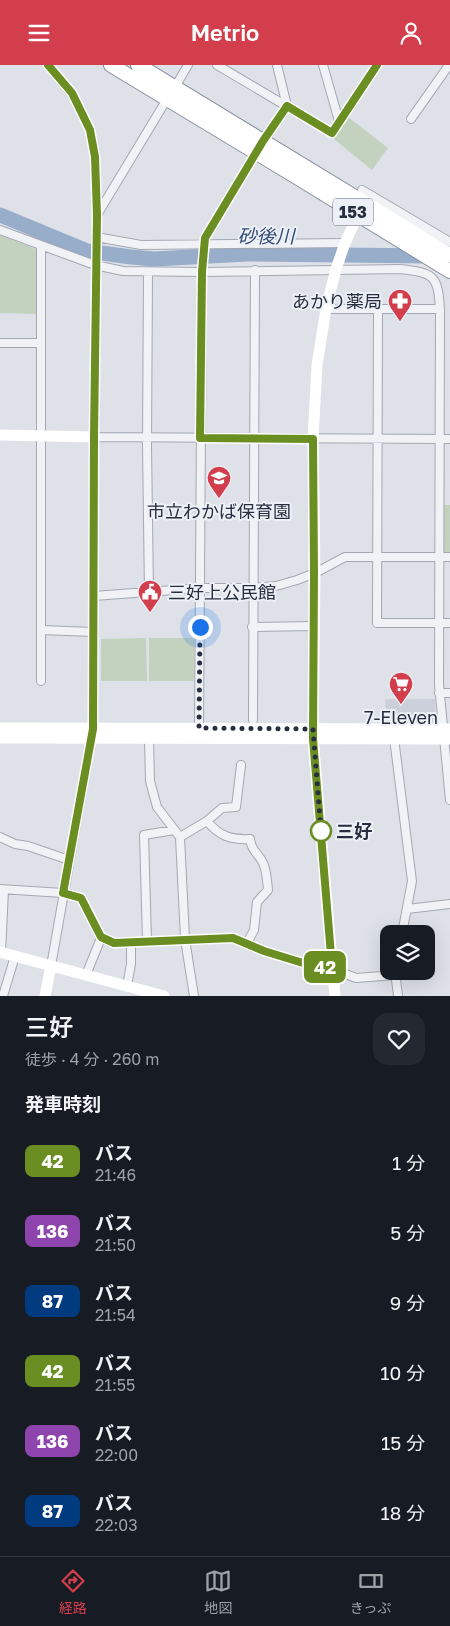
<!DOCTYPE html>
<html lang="ja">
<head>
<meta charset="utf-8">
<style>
	body { margin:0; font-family:"Golos Text","Noto Sans JP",sans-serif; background:#242831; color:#f1f3f6; height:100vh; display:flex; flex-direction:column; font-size:19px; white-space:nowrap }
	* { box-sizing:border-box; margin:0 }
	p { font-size:16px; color:#9ea1a6 }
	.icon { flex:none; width:28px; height:28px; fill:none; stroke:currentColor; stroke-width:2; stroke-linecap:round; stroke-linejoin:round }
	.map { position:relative; height:931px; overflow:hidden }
	.drawer { display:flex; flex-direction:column; background:#171b24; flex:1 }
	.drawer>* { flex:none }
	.badge { padding:0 10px; border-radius:8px; font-size:18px; line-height:32px }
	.buttons { position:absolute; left:380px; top:860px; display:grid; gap:10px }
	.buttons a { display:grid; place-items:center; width:55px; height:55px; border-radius:10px; background:#171b24; box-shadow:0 5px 20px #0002; font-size:25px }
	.you { position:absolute; width:25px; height:25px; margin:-12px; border:4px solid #fff; border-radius:50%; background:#1a73e8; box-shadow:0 0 0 8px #1a73e833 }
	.map>.badge { position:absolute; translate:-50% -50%; box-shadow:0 0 0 2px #fff }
	h2 { padding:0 25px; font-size:19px; line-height:45px }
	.round { display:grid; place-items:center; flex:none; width:52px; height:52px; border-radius:15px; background:#242831 }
	.overview { display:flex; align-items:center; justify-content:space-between; height:85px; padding:0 25px }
	h1 { font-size:24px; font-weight:600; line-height:38px }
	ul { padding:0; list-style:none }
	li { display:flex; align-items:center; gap:15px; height:70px; padding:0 25px }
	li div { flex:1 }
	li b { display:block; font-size:19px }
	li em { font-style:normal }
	li .badge { min-width:55px; font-weight:700; text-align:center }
	header { display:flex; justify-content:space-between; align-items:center; height:65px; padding:0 25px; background:#d23e4c; color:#fff; font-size:22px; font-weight:600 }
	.tab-bar { display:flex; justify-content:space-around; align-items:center; height:70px; border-top:1px solid #363941; background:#171b24; font-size:14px; color:#9ea1a6 }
	.tab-bar a { display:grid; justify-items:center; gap:2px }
	.tab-bar .current { color:#d23e4c }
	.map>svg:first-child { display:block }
</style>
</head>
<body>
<header><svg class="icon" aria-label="menu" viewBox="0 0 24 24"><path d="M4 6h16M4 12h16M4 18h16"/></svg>Metrio<svg class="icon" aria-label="person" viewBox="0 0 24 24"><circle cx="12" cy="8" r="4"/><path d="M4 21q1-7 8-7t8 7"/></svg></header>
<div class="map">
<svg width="450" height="931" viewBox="0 0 450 931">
	<rect width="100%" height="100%" fill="#dee1e8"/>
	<path fill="#ccd0da" d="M385,634h50v24h-48z"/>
	<path fill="#c2d2bf" d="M348,52l40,31 -16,22 -38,-31z
		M0,170l38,15 -1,64 -37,-1z
		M443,440h7v48h-8z
		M146,573l1,43h-46v-42z
		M149,573h45v43h-45z"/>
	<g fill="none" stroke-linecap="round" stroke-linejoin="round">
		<path stroke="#97adca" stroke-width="15" d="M0,150l87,36 44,6 23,2 93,-5 184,2"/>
		<defs>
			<path id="street" d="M48,0l24,29 18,36 5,27 2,58 -3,222 -1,292 -42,237
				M217,0l115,68 45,-68
				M323,0l16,56
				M175,22l13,-22
				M411,54l38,-54
				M362,125l88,52
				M97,150l70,-116
				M0,165l95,35 28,6 79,1 198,-3c34,4 38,6 40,41l-1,375 11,115
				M96,172l45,8 204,-2
				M148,207l-1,173 2,148
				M326,244h114
				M378,244l-1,314h73
				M0,278h41
				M94,372l356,2
				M94,531l106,-8h52l24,-2 21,-6 18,-7 30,-16h105
				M252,562l62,-1
				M41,565l53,2
				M41,616v-435
				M439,628h11
				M253,655l2,-450
				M199,663l3,-456 3,-34 51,-86 31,-46 -10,-41
				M394,673l18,143 -10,53
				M149,674l1,42 7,26 23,30 5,102 9,57
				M207,756l15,-13 14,-1 5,-42
				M0,772l15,7 13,2 41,14
				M180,772l27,-16c12,15 24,19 43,18 2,12 6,12 12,22 5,8 5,20 6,29l-11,12 -3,28 -7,13
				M0,824l63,4 18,5 20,40 12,5 120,-5 31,13 52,16h16
				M407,844l43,-5
				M147,876l-3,-106 30,-5
				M1,887l3,-62
				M395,906l3,25
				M332,907l11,1 13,5 39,-3
				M86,910l15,-37
				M127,921l4,-22v-22
				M3,931l12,-40"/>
			<path id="highway" d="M111,0l184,111 155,95
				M138,0l312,190"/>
		</defs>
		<use href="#street" stroke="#a3a8b2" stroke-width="10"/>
		<use href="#highway" stroke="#858e9f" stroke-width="16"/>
		<use href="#street" stroke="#f1f2f6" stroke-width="8"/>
		<path stroke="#fff" stroke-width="11" d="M0,370l94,2
			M0,663l450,1
			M0,673l450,1
			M0,887l164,44
			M45,931l6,-30
			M335,931l-22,-257 2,-166 -2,-134 4,-74 9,-56 10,-40 9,-26 13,-28"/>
		<use href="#highway" stroke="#fff" stroke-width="14"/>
	</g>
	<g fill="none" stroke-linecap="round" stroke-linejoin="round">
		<defs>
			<path id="line" d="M48,0l24,28 18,37 5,27 2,58 -3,222 -1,292 -30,164 18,5 20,39 13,6 119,-5 31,13 52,16h16l-19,-228 1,-166 -1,-134 -113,-1 2,-166 3,-34 58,-97 24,-35 45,27 45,-68"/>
		</defs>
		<use href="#line" stroke="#fff" stroke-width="11"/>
		<use href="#line" stroke="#6b8e23" stroke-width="8"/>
		<path stroke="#272e3f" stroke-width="5" stroke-dasharray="0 9" d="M200,562l-1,101 114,1 8,102"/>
	</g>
	<defs>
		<symbol id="pharmacy-pin" viewBox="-11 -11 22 30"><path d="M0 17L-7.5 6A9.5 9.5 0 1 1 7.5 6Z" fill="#d23e4c" stroke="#edf0f6"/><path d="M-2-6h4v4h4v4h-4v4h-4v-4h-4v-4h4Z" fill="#fff"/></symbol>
		<symbol id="school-pin" viewBox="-11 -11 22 30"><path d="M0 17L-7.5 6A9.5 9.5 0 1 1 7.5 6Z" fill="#d23e4c" stroke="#edf0f6"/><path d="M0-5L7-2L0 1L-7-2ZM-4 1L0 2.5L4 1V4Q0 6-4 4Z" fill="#fff"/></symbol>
		<symbol id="civic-pin" viewBox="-11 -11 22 30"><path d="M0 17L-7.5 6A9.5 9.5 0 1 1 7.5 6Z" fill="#d23e4c" stroke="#edf0f6"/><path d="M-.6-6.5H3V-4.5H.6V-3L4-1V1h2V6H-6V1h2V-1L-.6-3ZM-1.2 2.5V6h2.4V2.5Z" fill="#fff"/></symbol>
		<symbol id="supermarket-pin" viewBox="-11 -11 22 30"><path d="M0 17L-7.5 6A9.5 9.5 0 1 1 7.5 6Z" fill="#d23e4c" stroke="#edf0f6"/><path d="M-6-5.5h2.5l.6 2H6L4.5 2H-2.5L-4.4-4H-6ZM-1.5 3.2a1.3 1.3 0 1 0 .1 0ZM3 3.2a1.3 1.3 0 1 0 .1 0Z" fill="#fff"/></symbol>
	</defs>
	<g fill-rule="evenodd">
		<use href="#pharmacy-pin" x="386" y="222" width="28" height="38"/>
		<use href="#school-pin" x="205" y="399" width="28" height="38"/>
		<use href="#civic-pin" x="136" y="513" width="28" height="38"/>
		<use href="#supermarket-pin" x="387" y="605" width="28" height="38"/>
	</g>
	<circle fill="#fff" stroke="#6b8e23" stroke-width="2.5" cx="321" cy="766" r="10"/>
	<g text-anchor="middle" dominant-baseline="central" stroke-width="4" stroke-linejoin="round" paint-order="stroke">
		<rect fill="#edf0f6" stroke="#626876" stroke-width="1" x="333" y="133.5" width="40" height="27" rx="4"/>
		<g font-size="16" font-weight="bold" fill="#272e3f">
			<text x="353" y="147">153</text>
		</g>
		<g font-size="18" fill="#272e3f" stroke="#edf0f6">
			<text x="382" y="236" text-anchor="end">あかり薬局</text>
			<text x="219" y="446">市立わかば保育園</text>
			<text x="168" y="527" text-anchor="start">三好上公民館</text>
			<text x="401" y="652">7-Eleven</text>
		</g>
		<g font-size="18" font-weight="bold" fill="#272e3f" stroke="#edf0f6" text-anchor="start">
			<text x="336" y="766">三好</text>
		</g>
		<g font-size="19" font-style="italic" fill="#2f4a74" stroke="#edf0f6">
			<text x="266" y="170">砂後川</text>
		</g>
	</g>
</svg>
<div class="buttons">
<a><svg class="icon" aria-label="layers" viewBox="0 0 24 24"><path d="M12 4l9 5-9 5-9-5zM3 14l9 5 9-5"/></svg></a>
</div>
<div class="you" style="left:200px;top:562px"></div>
<b class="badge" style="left:325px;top:902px;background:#6b8e23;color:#fff">42</b>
</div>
<section class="drawer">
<div class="overview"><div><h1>三好</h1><p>徒歩 · 4 分 · 260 m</p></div><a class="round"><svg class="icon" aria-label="heart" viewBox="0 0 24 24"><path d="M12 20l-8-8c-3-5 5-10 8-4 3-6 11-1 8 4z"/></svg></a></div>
<h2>発車時刻</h2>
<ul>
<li><span class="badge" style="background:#6b8e23;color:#fff">42</span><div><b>バス</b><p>21:46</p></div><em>1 分</em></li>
<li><span class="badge" style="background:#8e44ad;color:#fff">136</span><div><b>バス</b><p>21:50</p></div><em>5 分</em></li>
<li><span class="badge" style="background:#003b80;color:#fff">87</span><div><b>バス</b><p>21:54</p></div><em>9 分</em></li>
<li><span class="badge" style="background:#6b8e23;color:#fff">42</span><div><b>バス</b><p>21:55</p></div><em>10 分</em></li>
<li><span class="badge" style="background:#8e44ad;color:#fff">136</span><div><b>バス</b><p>22:00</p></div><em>15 分</em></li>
<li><span class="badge" style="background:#003b80;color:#fff">87</span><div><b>バス</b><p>22:03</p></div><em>18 分</em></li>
</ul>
</section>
<nav class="tab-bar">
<a class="current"><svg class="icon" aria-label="directions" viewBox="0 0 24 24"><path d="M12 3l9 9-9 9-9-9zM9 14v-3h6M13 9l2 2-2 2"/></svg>経路</a>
<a><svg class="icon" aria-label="map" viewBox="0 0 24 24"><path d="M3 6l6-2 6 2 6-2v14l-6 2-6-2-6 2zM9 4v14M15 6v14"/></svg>地図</a>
<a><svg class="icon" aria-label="tickets" viewBox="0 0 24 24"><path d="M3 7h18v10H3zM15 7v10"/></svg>きっぷ</a>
</nav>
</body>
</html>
